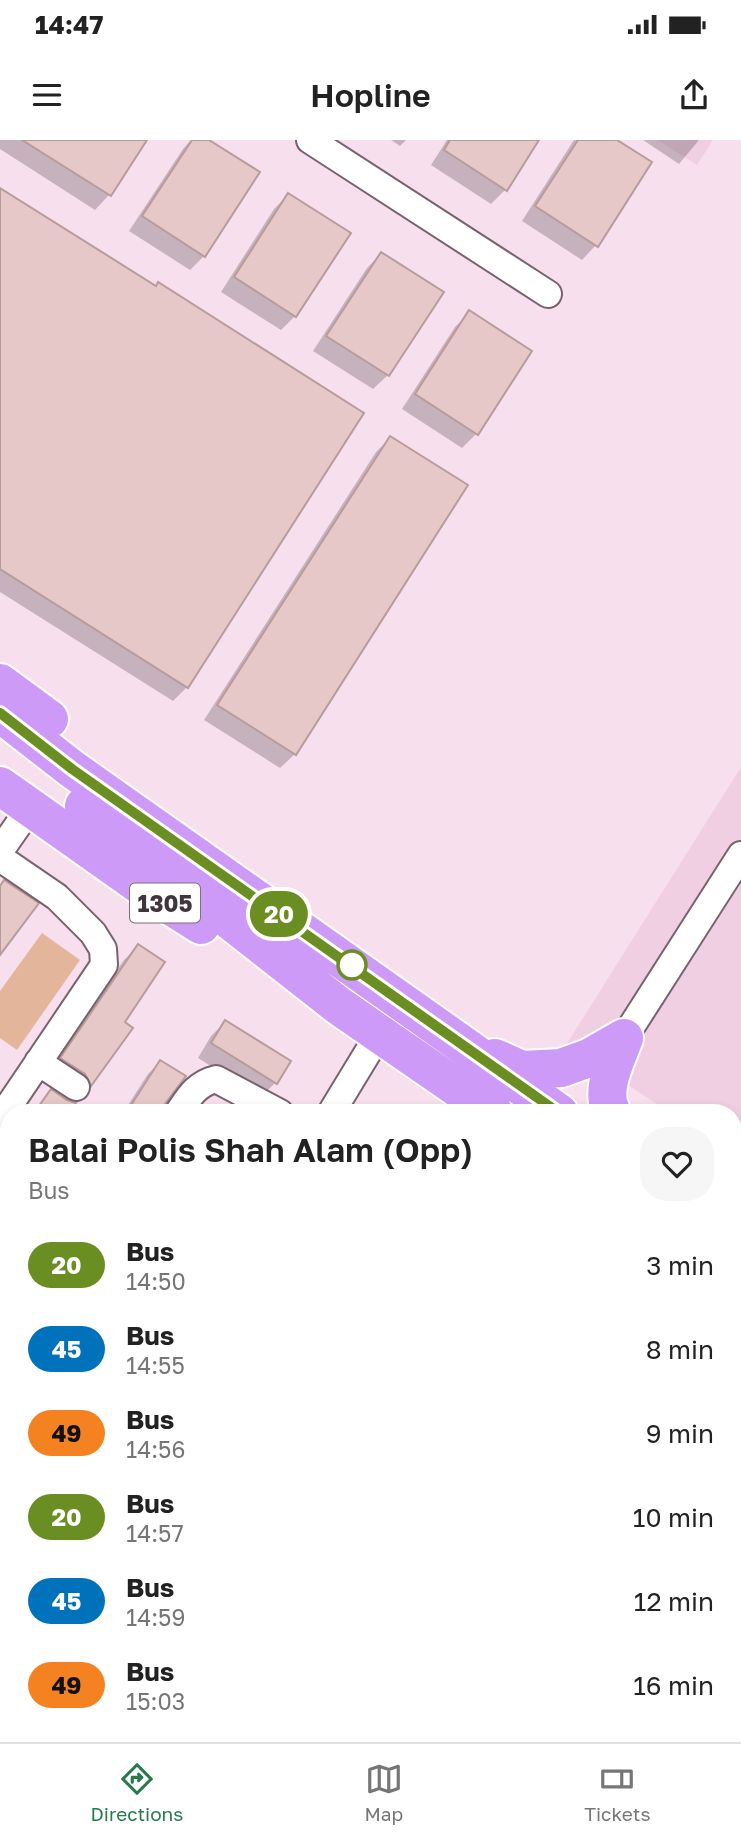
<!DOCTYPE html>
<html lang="en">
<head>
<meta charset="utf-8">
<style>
	body { margin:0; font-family:"Golos Text",sans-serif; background:#f6f6f6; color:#222; height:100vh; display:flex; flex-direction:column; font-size:26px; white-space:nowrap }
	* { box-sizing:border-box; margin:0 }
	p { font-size:23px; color:#767676 }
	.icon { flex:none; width:38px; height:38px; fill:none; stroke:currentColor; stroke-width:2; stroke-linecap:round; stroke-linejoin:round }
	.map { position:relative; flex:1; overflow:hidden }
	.panel { position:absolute; left:0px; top:964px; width:742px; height:639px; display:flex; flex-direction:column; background:#fff; border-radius:28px 28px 0 0; box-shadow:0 4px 10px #0003 }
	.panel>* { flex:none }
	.badge { padding:0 14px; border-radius:23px; font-size:24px; line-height:46px }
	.map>.badge { position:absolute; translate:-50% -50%; box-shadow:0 0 0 4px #fff }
	.round { display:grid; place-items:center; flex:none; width:74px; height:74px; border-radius:28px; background:#f6f6f6 }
	.overview { display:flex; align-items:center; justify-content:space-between; height:119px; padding:0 28px }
	h1 { font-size:33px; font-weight:600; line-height:52px }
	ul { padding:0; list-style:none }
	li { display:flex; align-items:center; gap:21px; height:84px; padding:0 28px }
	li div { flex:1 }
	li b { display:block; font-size:26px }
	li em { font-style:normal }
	li .badge { min-width:77px; font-weight:700; text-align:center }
	.status { display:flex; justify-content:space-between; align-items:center; height:49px; padding:0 35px; background:#fff; direction:ltr }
	.status svg { height:19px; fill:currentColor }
	header { display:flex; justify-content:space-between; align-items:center; height:91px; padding:0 28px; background:#fff; font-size:32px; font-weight:600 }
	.tabs { display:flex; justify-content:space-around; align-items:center; height:98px; border-top:2px solid #e0e0e0; background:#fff; font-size:19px; color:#767676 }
	.tabs a { display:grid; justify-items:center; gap:4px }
	.tabs .on { color:#267a4c }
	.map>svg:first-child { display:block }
</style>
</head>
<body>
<div class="status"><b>14:47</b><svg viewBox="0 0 49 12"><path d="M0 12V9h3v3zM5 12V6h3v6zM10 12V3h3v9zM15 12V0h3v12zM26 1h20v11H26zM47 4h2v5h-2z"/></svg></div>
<header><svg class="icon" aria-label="menu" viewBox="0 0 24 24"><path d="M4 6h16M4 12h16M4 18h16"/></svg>Hopline<svg class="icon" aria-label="share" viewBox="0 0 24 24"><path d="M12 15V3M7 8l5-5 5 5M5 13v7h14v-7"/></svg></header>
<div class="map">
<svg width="741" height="1602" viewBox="0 0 741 1602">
	<rect width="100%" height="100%" fill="#f8dfed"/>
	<path fill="#f0cfe2" d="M658,0h55l-16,25z
		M741,627v391l-8,-5v-40h-62l-105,-68z
		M733,1172l8,6v424h-564l5,-8h551z"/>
	<path fill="#e3b69c" d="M42,793l38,27 -63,90 -17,-12v-47z"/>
	<path fill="#0003" d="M0,0h145l-36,55 -14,15 -95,-61z
		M191,0h15l-2,116 -14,14 -61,-39 54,-82z
		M391,0h15l-6,6z
		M447,0h90l-32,50 -14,14 -60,-39z
		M574,0h40l-18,105 -14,15 -60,-39z
		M643,0h56l-20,24z
		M0,50l362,223 -175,274 -14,14 -173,-109z
		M288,55l7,121 -14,14 -60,-38 53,-83z
		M381,114l60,39 -53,82 -15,14 -60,-38 54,-83z
		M470,172l6,122 -14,14 -60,-39 53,-82z
		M390,298l-95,316 -15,14 -76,-48 172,-268z
		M138,806l-16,77 8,5 -40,57 -13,13 -30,-25 77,-113z
		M225,882l50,61 -14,14 -63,-39 13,-22z
		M160,922l3,41 -3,10h-37l25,-39z
		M9,1006v30l-9,-6v-12z
		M0,1057l9,2 -9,13z
		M9,1130v47l-9,-5v-33z
		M0,1198l9,5v149l-9,-6z
		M733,1216l8,4v274l-8,-5z
		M733,1540l8,5v57h-188l-13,-8h193z
		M335,1594h165l-2,8h-149z"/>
	<path fill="#e6c8c8" stroke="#b89b9b" stroke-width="2" d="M22,0h125l-36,56z
		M192,0h17l51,32 -55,85 -63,-41z
		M450,0h89l-32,51 -63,-41z
		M578,0h39l35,22 -54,85 -63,-41z
		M0,48l156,98 2,-4 206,131 -176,275 -188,-119z
		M288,53l63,40 -55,84 -62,-40z
		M381,112l63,40 -55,84 -63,-40z
		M469,170l63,41 -54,84 -63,-41z
		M390,296l78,49 -172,270 -79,-50z
		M4,740l35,23 -39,52v-69z
		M138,804l27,18 -40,60 8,6 -42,58 -6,-12 -25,-16z
		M225,880l66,41 -14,23 -66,-41z
		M160,920l26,16 -21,28 -3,9h-36z
		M51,949l16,11 9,3 -7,10h-35z"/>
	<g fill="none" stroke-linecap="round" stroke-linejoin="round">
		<defs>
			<path id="minor" d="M310,0l238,154
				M0,711l30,-43
				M0,718l57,39 36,36 10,16 1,16 -104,154
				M624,898l117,-183
				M38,922l38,25
				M178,973c11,-16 18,-29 38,-34l64,34
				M331,973l48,-79
				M0,1036l9,6
				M0,1097l9,-14
				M733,1197l8,5
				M0,1345l9,5
				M0,1435l9,-14
				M0,1461l9,6
				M733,1496l8,4
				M0,1498l9,6
				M135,1594l11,8
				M293,1594l12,8
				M342,1594l14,8
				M547,1594l13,8
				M93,1602l6,-8
				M515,1602l5,-8"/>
			<path id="highway" d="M0,543l49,36
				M0,573l72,56 487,344
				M0,646l161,114 40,25
				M84,666l255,200 155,107
				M495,918l27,12 39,-2 28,-10 35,-20
				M612,973c-13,-22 4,-53 12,-75
				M733,1085l8,5
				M733,1127l8,5"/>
		</defs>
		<use href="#minor" stroke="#78626f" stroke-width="30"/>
		<use href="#highway" stroke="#fff" stroke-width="42"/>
		<use href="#minor" stroke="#fff" stroke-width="26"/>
		<use href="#highway" stroke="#cd9bf7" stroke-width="38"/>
	</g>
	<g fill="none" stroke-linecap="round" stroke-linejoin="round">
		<defs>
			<path id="line" d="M0,573l72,56 487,344"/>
		</defs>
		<use href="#line" stroke="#fff" stroke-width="16"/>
		<use href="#line" stroke="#6b8e23" stroke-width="10"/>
	</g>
	<circle fill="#fff" stroke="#6b8e23" stroke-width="3.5" cx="352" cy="825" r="14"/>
	<g text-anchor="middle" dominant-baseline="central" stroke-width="5" stroke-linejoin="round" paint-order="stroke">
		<rect fill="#fff" stroke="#797276" stroke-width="2" x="130" y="743.5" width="70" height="39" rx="5"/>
		<g font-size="23" font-weight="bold" fill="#3f353b">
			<text x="165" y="763">1305</text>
		</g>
	</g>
</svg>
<b class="badge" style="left:279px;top:774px;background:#6b8e23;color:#fff">20</b>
<section class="panel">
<div class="overview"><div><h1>Balai Polis Shah Alam (Opp)</h1><p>Bus</p></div><a class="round"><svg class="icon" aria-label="heart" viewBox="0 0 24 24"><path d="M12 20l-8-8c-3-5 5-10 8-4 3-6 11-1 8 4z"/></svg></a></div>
<ul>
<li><span class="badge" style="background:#6b8e23;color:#fff">20</span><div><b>Bus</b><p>14:50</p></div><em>3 min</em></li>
<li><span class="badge" style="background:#0072bc;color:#fff">45</span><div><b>Bus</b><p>14:55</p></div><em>8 min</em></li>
<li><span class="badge" style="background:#f58220;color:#111">49</span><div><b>Bus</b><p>14:56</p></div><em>9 min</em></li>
<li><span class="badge" style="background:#6b8e23;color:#fff">20</span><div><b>Bus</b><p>14:57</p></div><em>10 min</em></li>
<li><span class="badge" style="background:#0072bc;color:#fff">45</span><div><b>Bus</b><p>14:59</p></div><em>12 min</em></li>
<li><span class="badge" style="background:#f58220;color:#111">49</span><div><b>Bus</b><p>15:03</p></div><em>16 min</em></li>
</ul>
</section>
</div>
<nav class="tabs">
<a class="on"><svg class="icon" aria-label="directions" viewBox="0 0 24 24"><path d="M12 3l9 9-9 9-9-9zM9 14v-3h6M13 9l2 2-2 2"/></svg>Directions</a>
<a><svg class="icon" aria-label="map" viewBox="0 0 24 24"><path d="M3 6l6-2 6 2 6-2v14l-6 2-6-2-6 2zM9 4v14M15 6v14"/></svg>Map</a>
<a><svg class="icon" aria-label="tickets" viewBox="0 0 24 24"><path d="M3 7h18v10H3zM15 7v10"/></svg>Tickets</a>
</nav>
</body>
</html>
